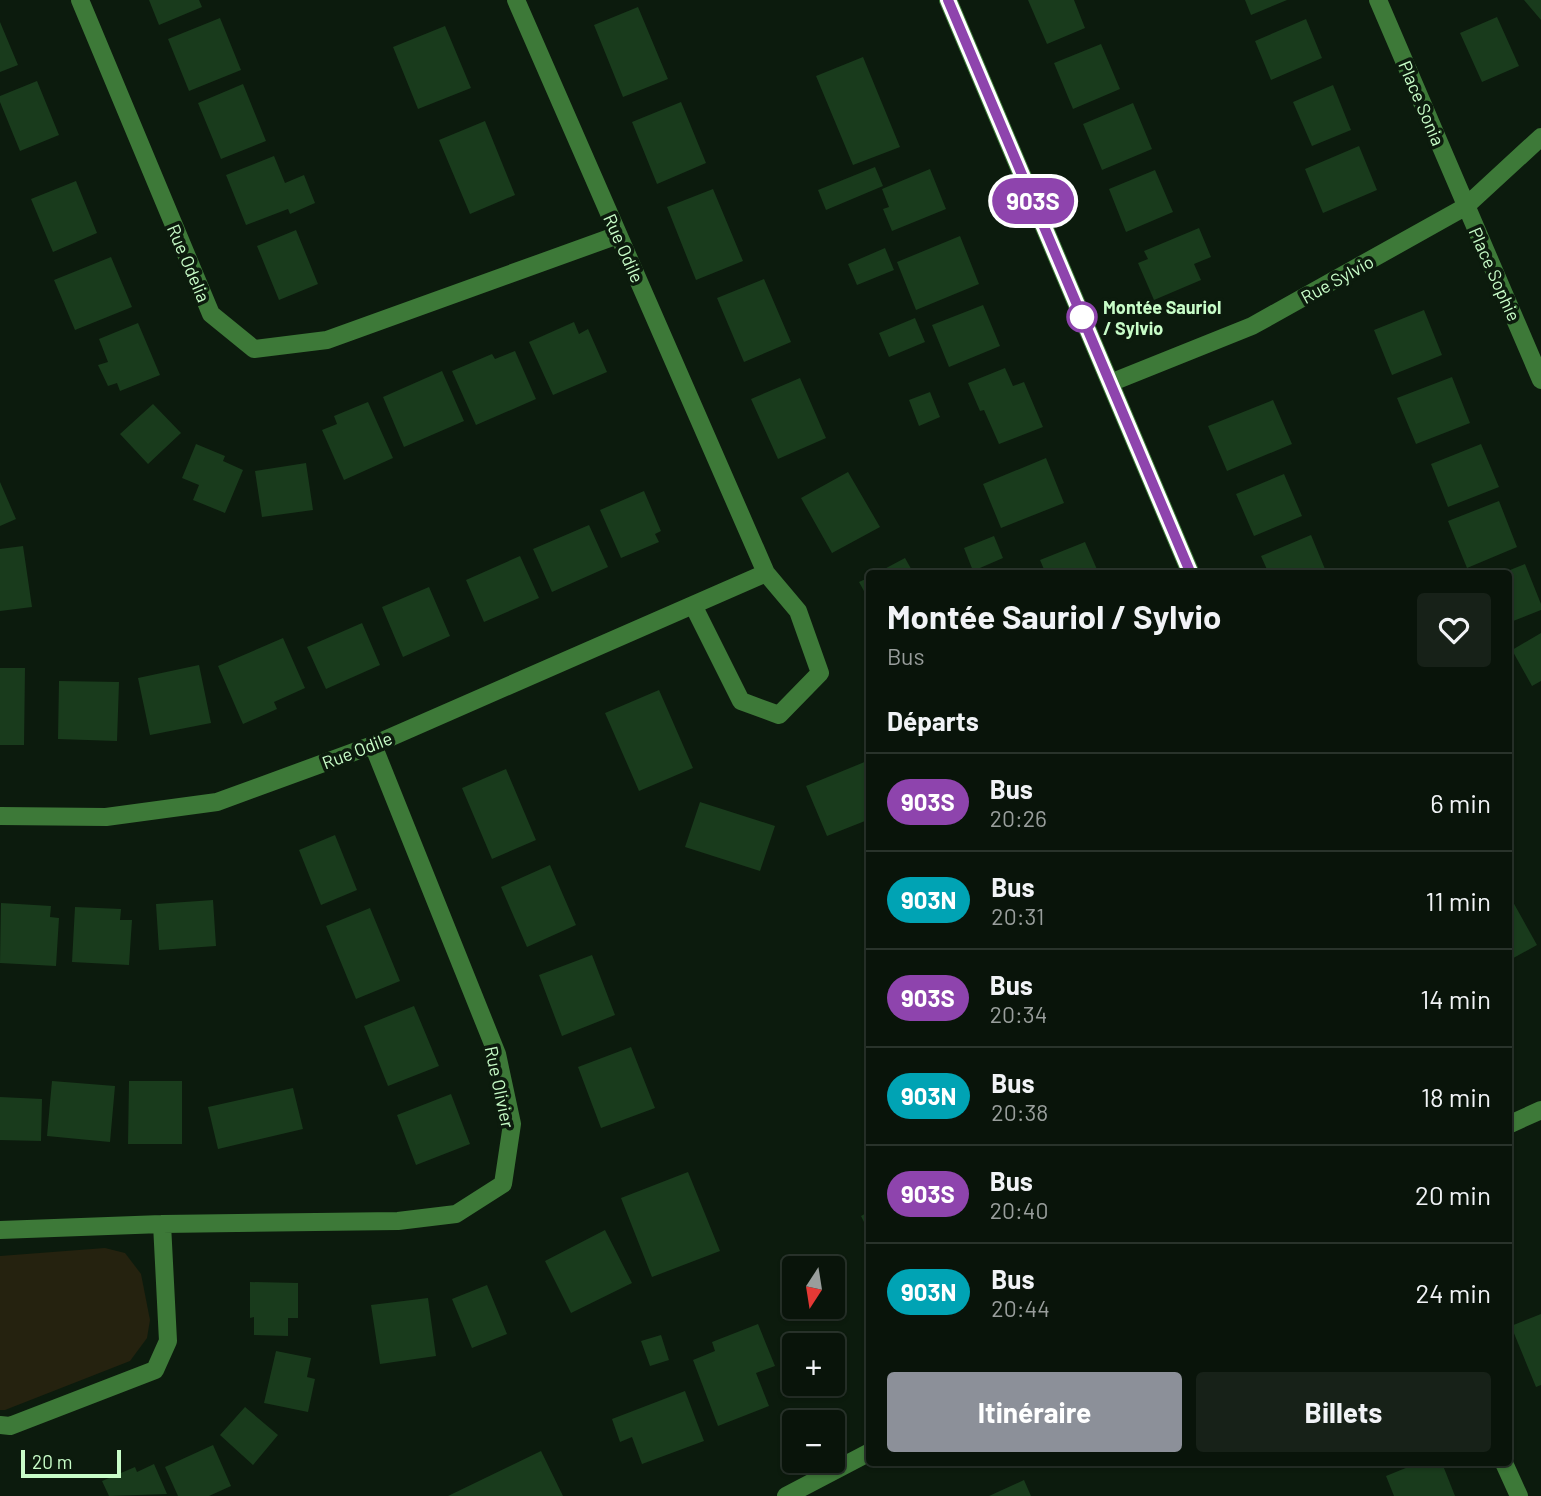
<!DOCTYPE html>
<html lang="fr">
<head>
<meta charset="utf-8">
<style>
	body { margin:0; font-family:Barlow,sans-serif; background:#172118; color:#f1f3f6; height:100vh; display:flex; flex-direction:column; font-size:26px; white-space:nowrap }
	* { box-sizing:border-box; margin:0 }
	p { font-size:23px; color:#999e9c }
	.icon { flex:none; width:38px; height:38px; fill:none; stroke:currentColor; stroke-width:2; stroke-linecap:round; stroke-linejoin:round }
	.map { position:relative; flex:1; overflow:hidden }
	.sheet { position:absolute; left:866px; top:570px; width:646px; height:896px; display:flex; flex-direction:column; background:#09140a; border-radius:7px; box-shadow:0 2px 5px #0004,0 0 0 2px #29332b }
	.sheet>* { flex:none }
	.badge { padding:0 14px; border-radius:23px; font-size:24px; line-height:46px }
	.needle { width:46px; rotate:192deg }
	.tools { position:absolute; left:782px; top:1256px; display:grid; gap:14px }
	.tools a { display:grid; place-items:center; width:63px; height:63px; border-radius:7px; background:#09140a; box-shadow:0 2px 5px #0004,0 0 0 2px #29332b; font-size:35px }
	.scale { position:absolute; left:21px; bottom:18px; width:100px; box-sizing:border-box; padding-left:7px; border:4px solid #c8fdc8; border-top:0; font-size:19px; line-height:24px; white-space:nowrap; color:#c8fdc8; -webkit-text-stroke:5px #0c1b0d; paint-order:stroke }
	.map>.badge { position:absolute; translate:-50% -50%; box-shadow:0 0 0 4px #fff }
	h2 { padding:0 21px; font-size:26px; line-height:63px }
	.round { display:grid; place-items:center; flex:none; width:74px; height:74px; border-radius:7px; background:#172118 }
	.summary { display:flex; align-items:center; justify-content:space-between; height:119px; padding:0 21px }
	h1 { font-size:33px; font-weight:700; line-height:52px }
	.action { display:flex; gap:14px; margin-top:auto; padding:14px 21px }
	.action a { flex:1; height:80px; border-radius:7px; background:#8c9099; color:#fff; font-size:28px; font-weight:700; line-height:80px; text-align:center }
	.action a+a { background:#172118; color:#f1f3f6 }
	ul { padding:0; list-style:none }
	li { display:flex; align-items:center; gap:21px; height:98px; padding:0 21px; border-top:2px solid #29332b }
	li div { flex:1 }
	li b { display:block; font-size:26px }
	li em { font-style:normal }
	li .badge { min-width:77px; font-weight:700; text-align:center }
	.map>svg:first-child { display:block }
</style>
</head>
<body>
<div class="map">
<svg width="1541" height="1496" viewBox="0 0 1541 1496">
	<rect width="100%" height="100%" fill="#0c1b0d"/>
	<path fill="#25220f" d="M105,1248l20,5 16,21 9,46 -3,18 -17,23 -125,49h-5v-154z"/>
	<path fill="#193b1c" d="M149,0h50l3,7 -43,18z
		M1028,0h46l11,28 -38,16z
		M1245,0h42l-36,15z
		M1524,0h17v20z
		M638,7l30,72 -45,18 -29,-72z
		M1497,17l22,49 -37,16 -22,-49z
		M220,18l21,52 -52,21 -21,-52z
		M1306,19l16,39 -51,22 -16,-39z
		M0,22l18,43 -18,7z
		M445,26l26,62 -53,21 -25,-62z
		M1101,44l19,45 -47,20 -19,-46z
		M863,57l37,90 -47,18 -37,-89z
		M37,81l22,54 -39,16 -20,-49v-6z
		M243,84l23,57 -45,18 -23,-56z
		M1333,85l18,45 -39,16 -19,-44z
		M681,102l25,61 -49,21 -25,-62z
		M1133,103l19,46 -50,21 -19,-46z
		M485,121l30,74 -45,19 -31,-74z
		M1359,146l18,44 -54,23 -18,-44z
		M274,156l11,27 19,-8 11,28 -25,11 -2,-5 -42,16 -20,-50z
		M875,167l8,19 -57,24 -8,-20z
		M930,169l16,40 -54,22 -9,-22 6,-2 -7,-18z
		M1155,170l18,42 -47,20 -17,-43z
		M76,181l21,52 -44,19 -22,-53z
		M713,189l30,72 -47,19 -29,-73z
		M1199,228l12,29 -17,7 7,16 -47,20 -16,-37 10,-4 -4,-8z
		M296,230l22,54 -39,16 -22,-54z
		M960,236l19,48 -63,26 -19,-48z
		M885,248l9,22 -37,15 -9,-21z
		M111,257l21,50 -57,23 -21,-50z
		M764,279l27,63 -47,20 -27,-64z
		M983,305l17,41 -51,21 -17,-42z
		M1424,310l18,45 -50,20 -18,-45z
		M915,318l10,24 -36,15 -10,-24z
		M574,322l5,12 9,-5 19,43 -54,23 -24,-53z
		M138,323l22,52 -40,16 -3,-8 -9,3 -10,-21 10,-3 -9,-23z
		M515,351l21,48 -60,26 -24,-54 40,-17 3,5z
		M1005,368l8,18 11,-4 19,45 -44,17 -15,-34 -4,1 -12,-28z
		M442,371l22,50 -60,26 -21,-50z
		M1452,377l18,46 -54,21 -19,-46z
		M800,378l26,60 -48,21 -27,-60z
		M930,392l10,25 -21,9 -10,-26z
		M1273,400l19,44 -65,27 -19,-45z
		M368,402l25,56 -49,22 -22,-50 15,-6 -3,-8z
		M153,404l28,29 -33,31 -28,-30z
		M196,444l29,12 -2,5 20,9 -18,43 -32,-13 6,-15 -17,-7z
		M1481,444l18,43 -51,20 -17,-43z
		M1046,458l18,45 -63,25 -18,-44z
		M306,463l7,47 -51,7 -7,-46z
		M848,472l32,55 -48,26 -31,-55z
		M1284,474l18,42 -48,20 -18,-42z
		M0,482l16,37 -16,7z
		M644,491l17,40 -6,3 4,8 -38,16 -21,-48z
		M1499,501l18,46 -50,21 -19,-47z
		M589,525l19,42 -56,25 -19,-43z
		M1311,535l16,39h-58l-8,-18z
		M994,536l9,22 -30,13 -9,-23z
		M1085,542l14,32h-53l-6,-14z
		M23,546l9,61 -32,4v-62z
		M520,556l19,42 -55,24 -18,-42z
		M905,558l9,16h-39z
		M1525,564l16,40v6l-33,13v-49h-8z
		M870,577v25l-11,-20z
		M429,587l21,49 -47,21 -21,-50z
		M362,623l18,42 -54,24 -19,-42z
		M1541,633v48l-9,5 -20,-36z
		M283,638l22,50 -31,14 3,7 -34,15 -25,-58z
		M199,665l12,58 -61,12 -12,-57z
		M0,668h25l-1,77h-24z
		M59,681l60,1 -2,59 -59,-2z
		M659,690l34,78 -54,23 -34,-78z
		M867,761l3,8v50l-43,17 -21,-50z
		M506,769l30,71 -44,19 -30,-71z
		M700,802l75,24 -15,45 -75,-24z
		M335,835l22,55 -36,15 -22,-55z
		M550,865l26,60 -49,22 -26,-60z
		M213,900l3,46 -57,4 -3,-46z
		M1513,902l24,43 -29,16v-56z
		M1,903l50,3 -1,11 9,1 -3,48 -56,-3z
		M75,907l46,2 -1,11h12l-3,45 -57,-3z
		M370,908l30,73 -44,18 -30,-73z
		M592,955l23,60 -53,21 -23,-61z
		M414,1006l25,60 -51,20 -24,-60z
		M631,1047l24,61 -54,20 -23,-61z
		M52,1081l63,5 -5,56 -63,-6z
		M129,1081h53v63h-54z
		M293,1088l10,41 -85,20 -10,-42z
		M451,1094l19,50 -54,21 -19,-50z
		M0,1097l42,2 -1,42 -41,-1z
		M688,1172l32,79 -68,26 -31,-79z
		M870,1211v23l-9,-18z
		M605,1230l27,53 -61,30 -26,-52z
		M250,1282l48,1v35h-10v18l-34,-1v-18l-4,1z
		M487,1285l20,49 -35,14 -20,-49z
		M428,1298l8,58 -56,8 -9,-59z
		M1541,1314v71l-5,2 -25,-61z
		M758,1324l17,42 -19,7 13,33 -51,20 -25,-66 22,-9 -3,-9z
		M661,1335l8,25 -19,6 -9,-25z
		M276,1351l35,7 -4,19 8,2 -7,33 -44,-9z
		M685,1391l19,50 -62,23 -10,-27 -12,5 -8,-23z
		M245,1407l33,28 -25,30 -33,-30z
		M213,1445l18,41 -22,10h-31l-13,-29z
		M541,1451l22,45h-115z
		M1418,1463h24l13,33h-61l-8,-20z
		M154,1464l13,30 -58,2 -7,-15 33,-14 2,5z
		M1024,1480l7,16h-42z"/>
	<g fill="none" stroke-linecap="round" stroke-linejoin="round">
		<path stroke="#3d7938" stroke-width="18" d="M80,0l131,314 43,35 73,-9 291,-105
			M516,0l250,573 32,38 22,62 -41,42 -38,-14 -48,-96
			M948,0l243,574
			M1378,0l163,380
			M1110,383l142,-57 213,-119 76,-70
			M0,816l106,1 111,-15 156,-57 393,-172
			M1508,1125l33,-15
			M0,1230l162,-6 236,-3 58,-7 47,-30 9,-60 -15,-70 -124,-309
			M0,1425l10,1 145,-56 13,-29 -6,-117
			M1504,1463l15,33
			M786,1496l84,-44"/>
	</g>
	<g fill="none" stroke-linecap="round" stroke-linejoin="round">
		<defs>
			<path id="line" d="M948,0l243,574"/>
		</defs>
		<use href="#line" stroke="#fff" stroke-width="16"/>
		<use href="#line" stroke="#8e44ad" stroke-width="10"/>
	</g>
	<circle fill="#fff" stroke="#8e44ad" stroke-width="3.5" cx="1082" cy="317" r="14"/>
	<g text-anchor="middle" dominant-baseline="central" stroke-width="7" stroke-linejoin="round" paint-order="stroke">
		<g font-size="18" fill="#c8fdc8" stroke="#0c1b0d">
			<text transform="translate(1422 103) rotate(67)">Place Sonia</text>
			<text transform="translate(624 248) rotate(66)">Rue Odile</text>
			<text transform="translate(189 263) rotate(67)">Rue Odelia</text>
			<text transform="translate(1495 274) rotate(66)">Place Sophie</text>
			<text transform="translate(1337 279) rotate(-29)">Rue Sylvio</text>
			<text transform="translate(357 750) rotate(-21)">Rue Odile</text>
			<text transform="translate(500 1087) rotate(78)">Rue Olivier</text>
		</g>
		<g font-size="18" font-weight="bold" fill="#c8fdc8" stroke="#0c1b0d" text-anchor="start">
			<text x="1103" y="307">Montée Sauriol<tspan x="1103" dy="21">/ Sylvio</tspan></text>
		</g>
	</g>
</svg>
<div class="tools">
<a><svg class="needle" viewBox="-14 -14 28 28"><path d="M0-13l5 13h-10z" fill="#e53935"/><path d="M0 13l5-13h-10z" fill="#999e9c"/></svg></a>
<a>+</a>
<a>−</a>
</div>
<div class="scale">20 m</div>
<b class="badge" style="left:1033px;top:201px;background:#8e44ad;color:#fff">903S</b>
<section class="sheet">
<div class="summary"><div><h1>Montée Sauriol / Sylvio</h1><p>Bus</p></div><a class="round"><svg class="icon" aria-label="heart" viewBox="0 0 24 24"><path d="M12 20l-8-8c-3-5 5-10 8-4 3-6 11-1 8 4z"/></svg></a></div>
<h2>Départs</h2>
<ul>
<li><span class="badge" style="background:#8e44ad;color:#fff">903S</span><div><b>Bus</b><p>20:26</p></div><em>6 min</em></li>
<li><span class="badge" style="background:#00a3b4;color:#fff">903N</span><div><b>Bus</b><p>20:31</p></div><em>11 min</em></li>
<li><span class="badge" style="background:#8e44ad;color:#fff">903S</span><div><b>Bus</b><p>20:34</p></div><em>14 min</em></li>
<li><span class="badge" style="background:#00a3b4;color:#fff">903N</span><div><b>Bus</b><p>20:38</p></div><em>18 min</em></li>
<li><span class="badge" style="background:#8e44ad;color:#fff">903S</span><div><b>Bus</b><p>20:40</p></div><em>20 min</em></li>
<li><span class="badge" style="background:#00a3b4;color:#fff">903N</span><div><b>Bus</b><p>20:44</p></div><em>24 min</em></li>
</ul>
<div class="action"><a>Itinéraire</a><a>Billets</a></div>
</section>
</div>
</body>
</html>
